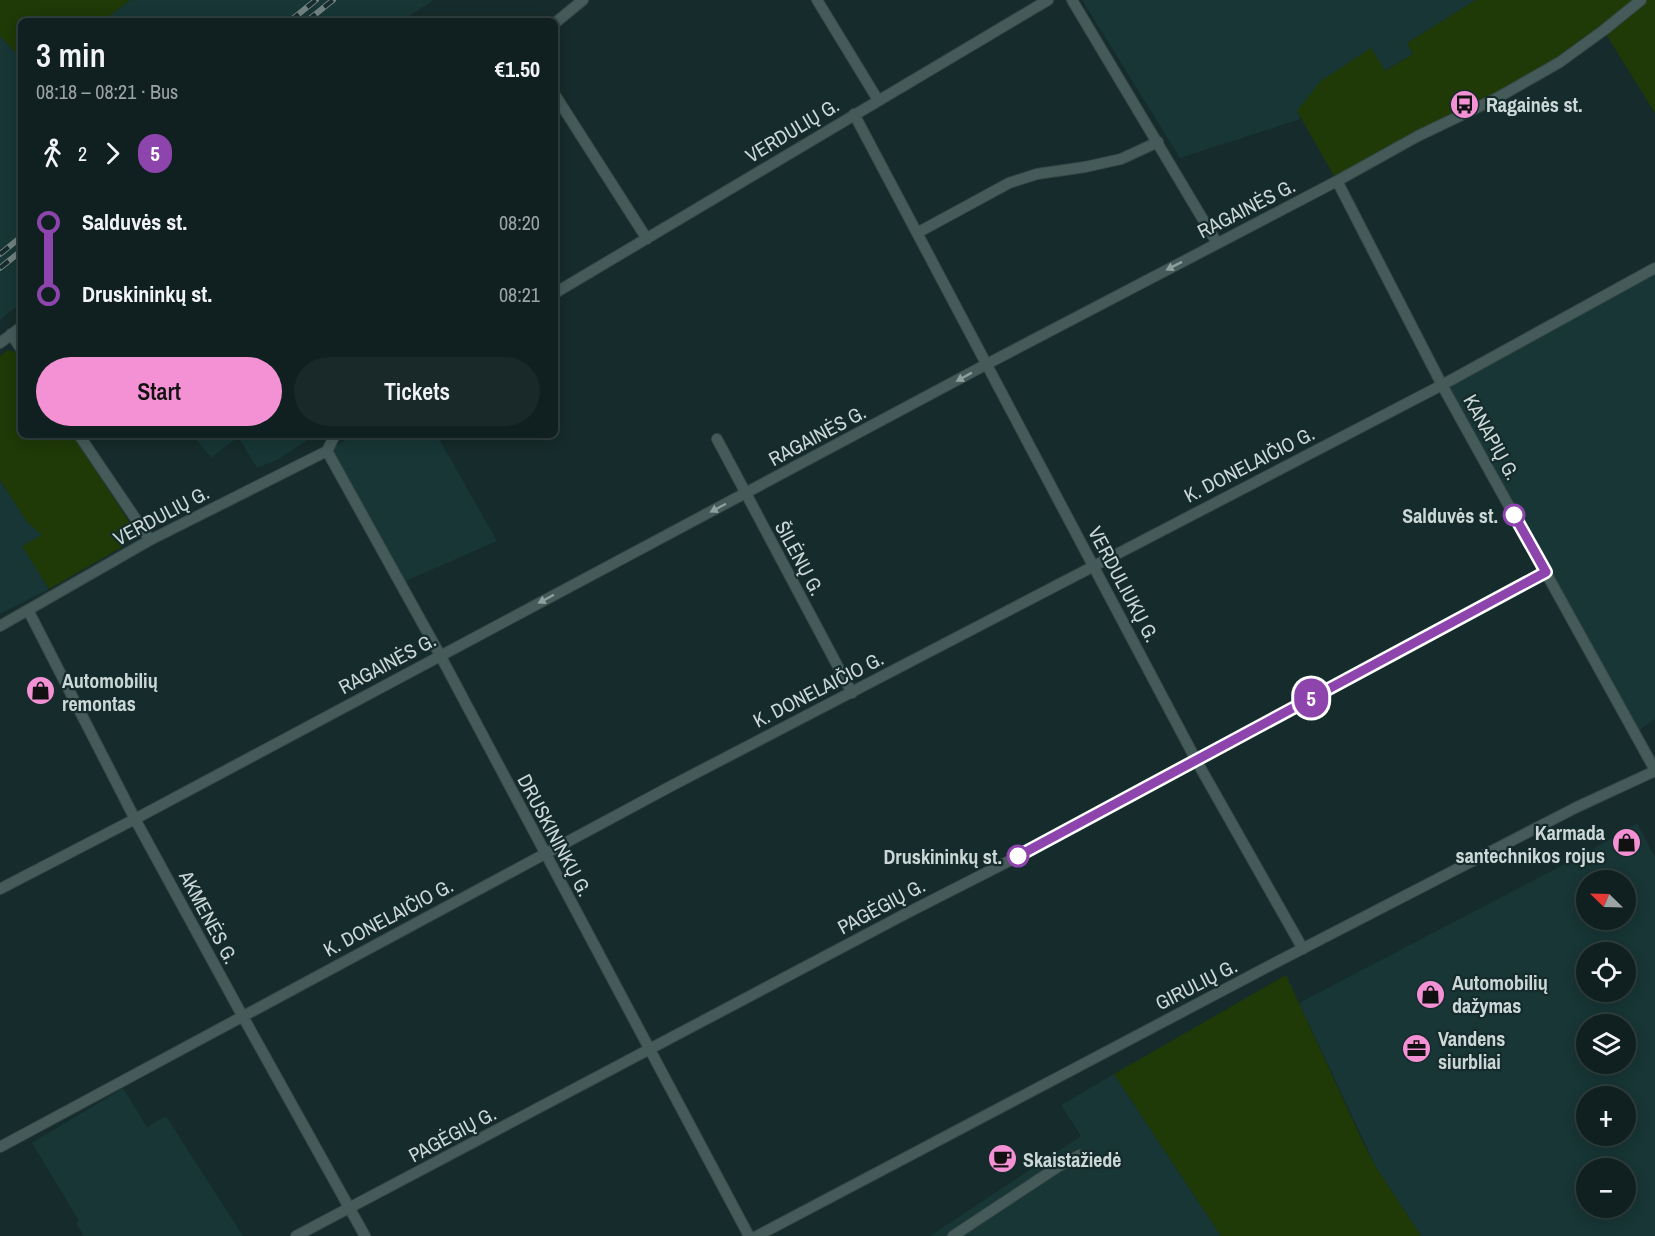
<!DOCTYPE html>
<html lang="en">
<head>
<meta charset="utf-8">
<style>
	body { margin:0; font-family:"Archivo Narrow",sans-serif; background:#192829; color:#f1f3f6; height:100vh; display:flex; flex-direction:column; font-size:22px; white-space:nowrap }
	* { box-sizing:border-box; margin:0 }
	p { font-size:20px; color:#9ca3a5 }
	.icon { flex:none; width:33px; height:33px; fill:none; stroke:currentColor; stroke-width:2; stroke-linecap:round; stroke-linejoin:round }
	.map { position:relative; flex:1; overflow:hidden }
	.panel { position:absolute; left:18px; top:18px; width:540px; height:420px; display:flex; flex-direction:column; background:#102020; border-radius:9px; box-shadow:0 3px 15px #0003,0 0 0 2px #303e3e }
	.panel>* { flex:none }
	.badge { padding:0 12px; border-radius:20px; font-size:21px; line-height:39px }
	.needle { width:39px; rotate:293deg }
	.controls { position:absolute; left:1576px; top:870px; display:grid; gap:12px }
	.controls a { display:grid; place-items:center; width:60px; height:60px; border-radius:50%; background:#102020; box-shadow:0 3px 15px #0003,0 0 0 2px #303e3e; font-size:30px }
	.map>.badge { position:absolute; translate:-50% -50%; box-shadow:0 0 0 3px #fff }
	.legs { display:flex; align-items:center; gap:9px; height:66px; padding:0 18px; font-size:20px }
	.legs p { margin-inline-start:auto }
	.headline { display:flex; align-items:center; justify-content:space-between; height:102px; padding:0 18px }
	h1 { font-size:33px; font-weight:600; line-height:45px }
	.primary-button { display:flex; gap:12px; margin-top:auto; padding:12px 18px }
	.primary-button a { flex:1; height:69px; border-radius:36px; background:#f491d4; color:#111; font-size:24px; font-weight:600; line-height:69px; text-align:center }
	.primary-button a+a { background:#192829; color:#f1f3f6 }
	ul { padding:0 18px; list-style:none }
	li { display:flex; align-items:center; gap:21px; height:72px; font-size:22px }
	li i { display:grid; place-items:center; width:9px; height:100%; margin:0 8px; background:currentColor }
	li i::after { content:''; width:15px; height:15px; margin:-8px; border:4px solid; border-radius:50%; background:#102020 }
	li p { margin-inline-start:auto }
	li:first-child i { background:linear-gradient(#0000 50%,currentColor 0) }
	li:last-child i { background:linear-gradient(currentColor 50%,#0000 0) }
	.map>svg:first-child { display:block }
</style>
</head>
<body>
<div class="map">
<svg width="1655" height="1236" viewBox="0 0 1655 1236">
	<rect width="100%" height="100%" fill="#162b2b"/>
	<path fill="#173635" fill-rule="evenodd" d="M130,0h304l-33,21h-298z
		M1082,0h394l-69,43 6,11 -29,17 -13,-22 -74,62 4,8 -121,39z
		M0,36l21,22v245l-21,17z
		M1655,268v451l-21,15 -192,-349z
		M183,435h126v4l-32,21 -20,8 -19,-31 -27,21 -17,-22 -7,5z
		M353,435h84l60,106 -98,43 -72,-133z
		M0,480l27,42 16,13 -20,11 26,43 -49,25z
		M1637,823l18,34v379h-234l-45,-69 -77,-164 298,-156zM1587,880h39v40h-39zM1587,952h39v40h-39zM1587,1024h39v40h-39zM1587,1096h39v40h-39zM1587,1168h39v40h-39z
		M1114,1074l107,162h-291l151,-100 -20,-31z
		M123,1088l24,39 19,-11 77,120h-159l-8,-13 3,-2 -47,-78z"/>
	<path fill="#1f3907" d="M0,0h130l-27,21h-82v37l-21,-22z
		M1476,0h179v113l-51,-82 -44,31 -223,119 -40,-70 24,-30 50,-33 14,23 28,-17 -6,-11z
		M8,350l11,3 2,3v79h52l57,88v12l-6,11 -75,43 -27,-43 20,-11 -15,-13 -27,-42v-124z
		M1286,975l75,163 15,29 45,69h-200l-107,-162z"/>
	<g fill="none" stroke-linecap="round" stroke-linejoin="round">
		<defs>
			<path id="minor" d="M817,0l61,100
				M1072,0l145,243
				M555,23l28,-23
				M555,95l92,144
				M854,114l342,646 107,189
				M1337,181l105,204 213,385
				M917,233l92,-50 28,-9 48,-7 36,-8 37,-17
				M555,293l493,-293
				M11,334l10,15
				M0,343l21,-16
				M79,435l71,105
				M717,439l135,254
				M327,451l113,204 309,581
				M28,610l107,209 107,196 123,221
				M0,626l150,-86 177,-89 8,-16
				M0,889l135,-70 852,-455 350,-183 81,-45 79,-38 63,-36 44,-32 37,-30
				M0,1147l673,-362 769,-400 213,-117
				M296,1236l611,-323 155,-79 484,-262
				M757,1236l512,-270 308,-159 78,-36
				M953,1236l106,-70 21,-11"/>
		</defs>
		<use href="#minor" stroke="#364746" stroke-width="12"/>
		<use href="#minor" stroke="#445b59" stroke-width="10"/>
		<defs>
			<path id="rail" d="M290,21l26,-21
				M307,21l26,-21
				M0,254l21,-17
				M0,268l21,-17"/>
		</defs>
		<use href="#rail" stroke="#718281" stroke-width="6"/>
		<use href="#rail" stroke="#162b2b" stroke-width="4" stroke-dasharray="11" stroke-linecap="butt"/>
	</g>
	<defs><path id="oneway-solid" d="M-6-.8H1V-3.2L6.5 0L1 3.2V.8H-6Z" transform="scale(1.5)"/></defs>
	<g fill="#8ea09e">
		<use href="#oneway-solid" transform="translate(1174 266) rotate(153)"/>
		<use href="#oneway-solid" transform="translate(964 377) rotate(151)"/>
		<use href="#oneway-solid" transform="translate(718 508) rotate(152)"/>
		<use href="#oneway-solid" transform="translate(546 599) rotate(152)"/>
	</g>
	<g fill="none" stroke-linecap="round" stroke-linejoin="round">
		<defs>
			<path id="line-1" d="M1018,856l528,-284 -32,-57"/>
		</defs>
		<use href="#line-1" stroke="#fff" stroke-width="14"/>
		<use href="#line-1" stroke="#8e44ad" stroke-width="9"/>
	</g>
	<defs>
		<symbol id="bus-disc" viewBox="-11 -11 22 22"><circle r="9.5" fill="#f491d4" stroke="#162b2b"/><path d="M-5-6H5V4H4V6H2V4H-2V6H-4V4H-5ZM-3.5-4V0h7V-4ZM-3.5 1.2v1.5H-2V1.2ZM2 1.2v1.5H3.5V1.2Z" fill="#111"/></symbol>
		<symbol id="shop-disc" viewBox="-11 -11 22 22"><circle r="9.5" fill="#f491d4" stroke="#162b2b"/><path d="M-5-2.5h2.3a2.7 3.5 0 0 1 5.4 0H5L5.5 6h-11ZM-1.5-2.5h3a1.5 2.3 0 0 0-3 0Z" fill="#111"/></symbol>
		<symbol id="office-disc" viewBox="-11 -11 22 22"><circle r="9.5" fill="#f491d4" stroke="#162b2b"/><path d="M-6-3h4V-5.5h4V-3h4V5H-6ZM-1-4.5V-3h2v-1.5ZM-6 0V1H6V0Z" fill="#111"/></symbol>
		<symbol id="cafe-disc" viewBox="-11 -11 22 22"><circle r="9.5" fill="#f491d4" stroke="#162b2b"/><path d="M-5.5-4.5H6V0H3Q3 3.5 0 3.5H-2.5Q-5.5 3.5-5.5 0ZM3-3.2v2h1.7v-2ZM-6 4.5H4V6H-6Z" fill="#111"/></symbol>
	</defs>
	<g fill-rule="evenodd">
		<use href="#bus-disc" x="1448" y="88" width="33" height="33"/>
		<use href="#shop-disc" x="24" y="674" width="33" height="33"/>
		<use href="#shop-disc" x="1610" y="826" width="33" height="33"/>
		<use href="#shop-disc" x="1414" y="978" width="33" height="33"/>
		<use href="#office-disc" x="1400" y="1032" width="33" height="33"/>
		<use href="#cafe-disc" x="986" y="1142" width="33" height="33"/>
	</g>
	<g fill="#fff" stroke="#8e44ad" stroke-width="3">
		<circle cx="1514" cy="515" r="10"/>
		<circle cx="1018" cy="856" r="10"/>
	</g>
	<g text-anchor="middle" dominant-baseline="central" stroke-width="4.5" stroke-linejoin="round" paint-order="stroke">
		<g font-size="20" font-weight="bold" fill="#cbd8d7" stroke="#162b2b" text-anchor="start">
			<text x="1486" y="104">Ragainės st.</text>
			<text x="62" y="680">Automobilių<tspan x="62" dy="23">remontas</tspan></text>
			<text x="1605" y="832" text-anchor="end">Karmada<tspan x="1605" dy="23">santechnikos rojus</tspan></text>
			<text x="1452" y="982">Automobilių<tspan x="1452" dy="23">dažymas</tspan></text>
			<text x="1438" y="1038">Vandens<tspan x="1438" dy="23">siurbliai</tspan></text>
			<text x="1023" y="1159">Skaistažiedė</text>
		</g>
		<g font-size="20" fill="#cbd8d7" stroke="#162b2b">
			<text transform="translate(792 130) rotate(-31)">VERDULIŲ G.</text>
			<text transform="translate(1246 208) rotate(-27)">RAGAINĖS G.</text>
			<text transform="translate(817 435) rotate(-28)">RAGAINĖS G.</text>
			<text transform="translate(1492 437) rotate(61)">KANAPIŲ G.</text>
			<text transform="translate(1249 464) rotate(-27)">K. DONELAIČIO G.</text>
			<text transform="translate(161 515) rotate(-28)">VERDULIŲ G.</text>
			<text transform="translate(800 558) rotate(62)">ŠILĖNŲ G.</text>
			<text transform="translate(1124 584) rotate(62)">VERDULIUKŲ G.</text>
			<text transform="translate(387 663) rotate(-28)">RAGAINĖS G.</text>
			<text transform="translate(818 689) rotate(-27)">K. DONELAIČIO G.</text>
			<text transform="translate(555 835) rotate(62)">DRUSKININKŲ G.</text>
			<text transform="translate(881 906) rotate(-28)">PAGĖGIŲ G.</text>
			<text transform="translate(209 917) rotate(62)">AKMENĖS G.</text>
			<text transform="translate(388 917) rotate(-28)">K. DONELAIČIO G.</text>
			<text transform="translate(1196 984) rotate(-27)">GIRULIŲ G.</text>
			<text transform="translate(452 1134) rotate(-28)">PAGĖGIŲ G.</text>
		</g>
		<g font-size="20" font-weight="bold" fill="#cbd8d7" stroke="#162b2b" text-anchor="end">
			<text x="1498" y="515">Salduvės st.</text>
			<text x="1002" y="856">Druskininkų st.</text>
		</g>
	</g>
</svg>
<div class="controls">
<a><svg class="needle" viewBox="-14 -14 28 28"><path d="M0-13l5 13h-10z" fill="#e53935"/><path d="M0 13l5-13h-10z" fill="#9ca3a5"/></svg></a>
<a><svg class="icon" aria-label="locate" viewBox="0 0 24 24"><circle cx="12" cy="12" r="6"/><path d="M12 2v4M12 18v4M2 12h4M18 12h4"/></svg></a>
<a><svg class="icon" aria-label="layers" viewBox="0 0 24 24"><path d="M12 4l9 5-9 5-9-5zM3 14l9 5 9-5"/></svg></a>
<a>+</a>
<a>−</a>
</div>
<b class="badge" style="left:1311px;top:698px;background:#8e44ad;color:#fff">5</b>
<section class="panel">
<div class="headline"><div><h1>3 min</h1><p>08:18 – 08:21 · Bus</p></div><b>€1.50</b></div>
<div class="legs"><svg class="icon" aria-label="walk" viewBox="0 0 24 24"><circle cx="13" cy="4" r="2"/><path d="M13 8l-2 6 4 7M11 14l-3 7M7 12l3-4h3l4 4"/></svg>2<svg class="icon" aria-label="forward" viewBox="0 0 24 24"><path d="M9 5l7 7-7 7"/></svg><b class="badge" style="background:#8e44ad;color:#fff">5</b></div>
<ul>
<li><i style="color:#8e44ad"></i><b>Salduvės st.</b><p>08:20</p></li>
<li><i style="color:#8e44ad"></i><b>Druskininkų st.</b><p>08:21</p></li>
</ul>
<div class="primary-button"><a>Start</a><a>Tickets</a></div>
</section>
</div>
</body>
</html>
